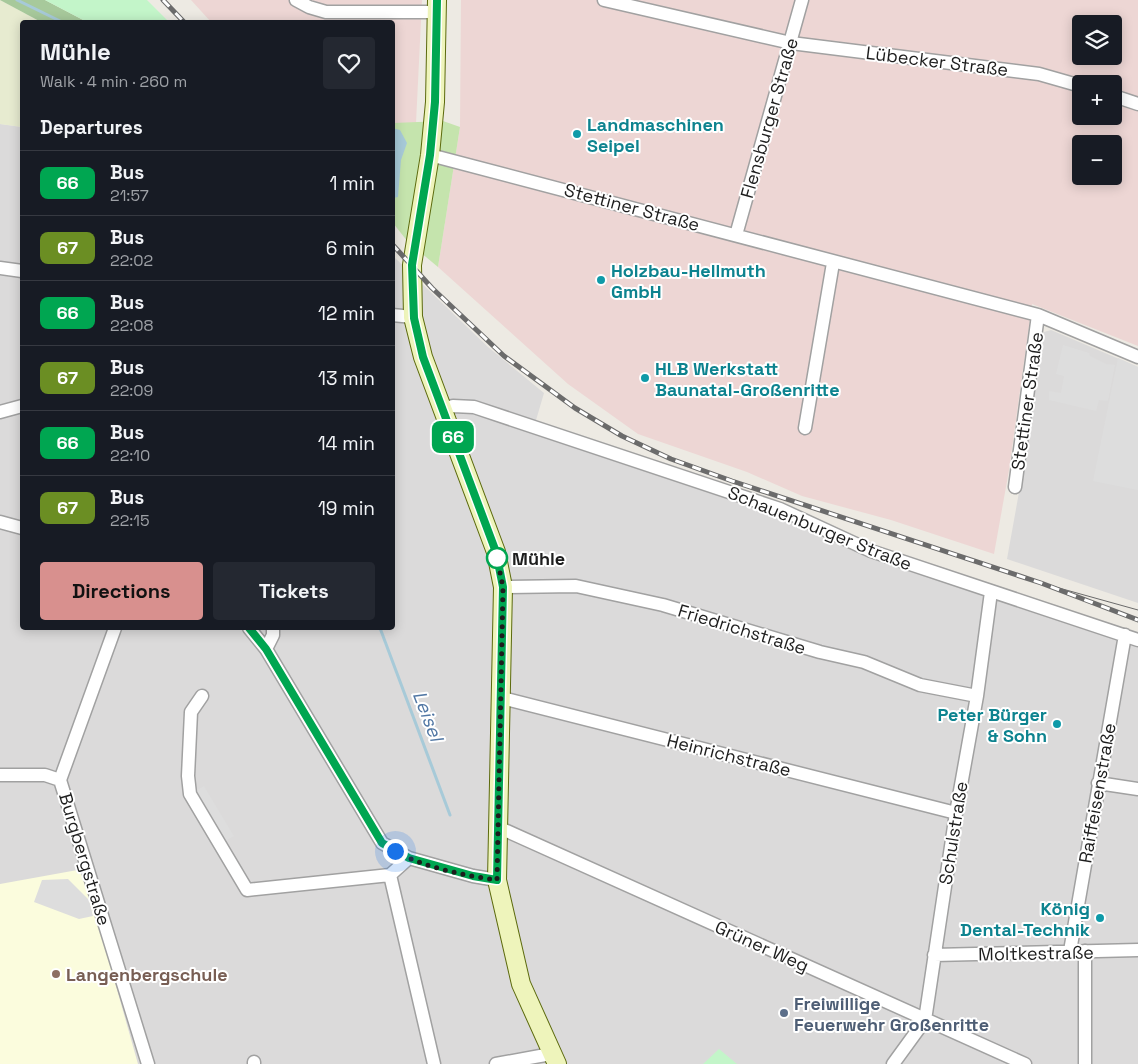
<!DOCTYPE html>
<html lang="en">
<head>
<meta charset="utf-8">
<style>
	body { margin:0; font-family:"Space Grotesk",sans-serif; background:#242831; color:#f1f3f6; height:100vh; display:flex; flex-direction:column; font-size:19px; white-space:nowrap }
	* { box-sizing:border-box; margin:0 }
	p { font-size:16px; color:#9ea1a6 }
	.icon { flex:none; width:28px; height:28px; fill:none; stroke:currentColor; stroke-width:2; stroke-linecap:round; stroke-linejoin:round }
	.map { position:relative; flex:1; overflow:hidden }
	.drawer { position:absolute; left:20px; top:20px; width:375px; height:610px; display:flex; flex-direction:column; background:#171b24; border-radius:5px; box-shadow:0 2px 12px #0003 }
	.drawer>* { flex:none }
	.badge { padding:0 10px; border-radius:8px; font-size:18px; line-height:32px }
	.tools { position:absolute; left:1072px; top:15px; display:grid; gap:10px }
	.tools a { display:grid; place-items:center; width:50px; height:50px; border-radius:5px; background:#171b24; box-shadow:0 2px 12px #0003; font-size:25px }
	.you { position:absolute; width:25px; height:25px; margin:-12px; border:4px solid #fff; border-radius:50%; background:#1a73e8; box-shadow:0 0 0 8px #1a73e833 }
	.map>.badge { position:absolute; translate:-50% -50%; box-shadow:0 0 0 2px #fff }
	h2 { padding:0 20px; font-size:19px; line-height:45px }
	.round { display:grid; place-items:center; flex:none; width:52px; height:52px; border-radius:5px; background:#242831 }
	.head { display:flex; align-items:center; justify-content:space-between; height:85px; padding:0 20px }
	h1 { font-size:24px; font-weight:700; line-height:38px }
	.primary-button { display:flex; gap:10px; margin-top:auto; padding:10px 20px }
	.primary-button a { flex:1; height:58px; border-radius:5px; background:#d8908e; color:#111; font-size:20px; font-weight:700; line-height:58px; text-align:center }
	.primary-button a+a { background:#242831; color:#f1f3f6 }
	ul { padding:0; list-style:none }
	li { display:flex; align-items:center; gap:15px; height:65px; padding:0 20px; border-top:1px solid #363941 }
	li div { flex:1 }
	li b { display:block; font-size:19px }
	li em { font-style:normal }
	li .badge { min-width:55px; font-weight:700; text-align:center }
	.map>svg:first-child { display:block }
</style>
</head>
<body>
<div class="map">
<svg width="1138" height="1064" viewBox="0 0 1138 1064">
	<rect width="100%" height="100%" fill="#edeae3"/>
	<path fill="#dbdada" d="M0,124l22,3v501h370l1,-372 95,91 56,46 -10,34 246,82 91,42 267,89v424h-1138z
		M1051,330l87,37v236l-131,-44 16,-89 21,-138z"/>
	<path fill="#edd6d4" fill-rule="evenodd" d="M191,0h231l-6,123h-23l-1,-101h-181z
		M461,0h677v346l-106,-42 -23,166 -15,84 -103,-34 -89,-24 -55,-24 -109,-38 -70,-50 -130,-117 22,-140zM1081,24h33v32h-33zM1081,84h33v32h-33zM1081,144h33v32h-33z"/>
	<path fill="#fbfcdd" d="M83,869l55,195h-138v-180z"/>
	<path fill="#e7ebd0" d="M0,0l41,22h-19v105l-22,-3z"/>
	<path fill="#c5e4ad" d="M443,121l17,6 -22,140 -30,-25 -15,-19v-100z"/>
	<path fill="#a7c99b" d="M0,0h45l42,22h-46z"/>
	<path fill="#c3f5c9" d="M45,0h102l22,22h-82z
		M719,1049l18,15h-34z"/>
	<path fill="#ddd" d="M1063,345l26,8 1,3 16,8 9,1 -7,36 -9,-1 -3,11 -47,-11v-9l12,2 3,-17 -8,-2z
		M1118,358l20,9v123l-45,-9z
		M204,786l30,50 -14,8 -30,-50z
		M68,879l21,21 4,16 -14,3 -45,-17 8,-22z"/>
	<path fill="#a7cad8" d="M392,128l8,2 7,13 -6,17 -3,37 -5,1z"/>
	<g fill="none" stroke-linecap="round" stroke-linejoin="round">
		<path stroke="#a7cad8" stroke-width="3" d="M17,0l45,22
			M380,628l70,187"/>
		<defs>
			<path id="street" d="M296,0l13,7 17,5h111
				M604,0l187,43 248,31 42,12
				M1114,96l24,8
				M430,155l608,160 100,42
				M736,235l66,-235
				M0,268l22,3
				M392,315l21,2
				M443,409l10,-3 21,1 306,102 91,42 267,89
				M0,412l22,-6
				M805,428l28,-165
				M1015,487l23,-172
				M0,522l22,6
				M503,587l73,-1 87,19 157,47 44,10 56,23 57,11
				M115,628l-55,152 88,284
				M249,628l17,21 116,194 27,15 64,18 24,4
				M266,649l7,-14v-7
				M202,696l-11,16 -3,64 2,18 57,96 143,-15 44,189
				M502,698l454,115
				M0,775h45l15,5
				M1098,783l40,6
				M500,828l525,236
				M390,875l19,-17
				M1070,951l55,-316
				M1085,951v113
				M934,955l204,-5
				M254,1064v-2
				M496,1064l55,-10
				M893,1064l32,-44 31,-207 21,-117 14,-104"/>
			<path id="secondary" d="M437,0l-2,102 -5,53 -18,110 1,52 10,40 73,195 7,35 -6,293 24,104 36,80"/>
		</defs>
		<use href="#street" stroke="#a1a1a1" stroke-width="15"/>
		<use href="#secondary" stroke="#5c6a0d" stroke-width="20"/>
		<use href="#street" stroke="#fff" stroke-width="12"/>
		<use href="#secondary" stroke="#eef4bb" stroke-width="18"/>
		<path stroke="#6b6b6b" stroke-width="1" d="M1041,583l97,27"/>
		<defs>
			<path id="rail" d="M163,0l21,22
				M392,244l40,44 72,68 71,52 47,28 49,23 61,22 309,102 97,37"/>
		</defs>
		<use href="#rail" stroke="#6b6b6b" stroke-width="5"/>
		<use href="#rail" stroke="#fff" stroke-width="3" stroke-dasharray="9" stroke-linecap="butt"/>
	</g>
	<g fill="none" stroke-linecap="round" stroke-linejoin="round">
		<defs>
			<path id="line" d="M249,628l17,21 116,194 27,15 64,18 24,4 6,-293 -7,-35 -73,-195 -9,-39 -2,-53 18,-110 5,-53 2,-102"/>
		</defs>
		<use href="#line" stroke="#fff" stroke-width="11"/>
		<use href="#line" stroke="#00a651" stroke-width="8"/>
		<path stroke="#1d1d1d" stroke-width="5" stroke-dasharray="0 9" d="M395,851c30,17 68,24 102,29l6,-293 -6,-29"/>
	</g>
	<g fill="#0f9aa8" stroke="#fff" stroke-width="2">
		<circle cx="577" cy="134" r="5"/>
		<circle cx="601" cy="280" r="5"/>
		<circle cx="645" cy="378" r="5"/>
		<circle cx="1057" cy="724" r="5"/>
		<circle cx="1100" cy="918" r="5"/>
	</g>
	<circle fill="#fff" stroke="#00a651" stroke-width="2.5" cx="497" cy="558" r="10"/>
	<circle fill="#8d6e63" stroke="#fff" stroke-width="2" cx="56" cy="974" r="5"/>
	<circle fill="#5c6f8a" stroke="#fff" stroke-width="2" cx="784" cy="1013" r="5"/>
	<g text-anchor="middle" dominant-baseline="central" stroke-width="4" stroke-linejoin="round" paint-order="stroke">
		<g font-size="18" fill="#1d1d1d" stroke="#fff">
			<text transform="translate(937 61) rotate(7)">Lübecker Straße</text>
			<text transform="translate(769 118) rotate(-74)">Flensburger Straße</text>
			<text transform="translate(632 207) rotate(15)">Stettiner Straße</text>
			<text transform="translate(1027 401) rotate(-82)">Stettiner Straße</text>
			<text transform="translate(820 528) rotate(22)">Schauenburger Straße</text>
			<text transform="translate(742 629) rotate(17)">Friedrichstraße</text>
			<text transform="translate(729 755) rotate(14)">Heinrichstraße</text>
			<text transform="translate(1097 793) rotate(-80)">Raiffeisenstraße</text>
			<text transform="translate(953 833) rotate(-81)">Schulstraße</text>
			<text transform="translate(85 859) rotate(73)">Burgbergstraße</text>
			<text transform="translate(762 946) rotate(24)">Grüner Weg</text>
			<text transform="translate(1036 953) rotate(-1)">Moltkestraße</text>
		</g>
		<g font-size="18" font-weight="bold" fill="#0d838f" stroke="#fff" text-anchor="start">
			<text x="587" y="124">Landmaschinen<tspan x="587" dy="21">Seipel</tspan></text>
			<text x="611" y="270">Holzbau-Hellmuth<tspan x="611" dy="21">GmbH</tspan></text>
			<text x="655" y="368">HLB Werkstatt<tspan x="655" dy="21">Baunatal-Großenritte</tspan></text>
			<text x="1047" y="714" text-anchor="end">Peter Bürger<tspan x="1047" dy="21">&amp; Sohn</tspan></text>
			<text x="1090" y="908" text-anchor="end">König<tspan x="1090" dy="21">Dental-Technik</tspan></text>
		</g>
		<g font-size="18" font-weight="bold" fill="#1d1d1d" stroke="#fff" text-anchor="start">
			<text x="512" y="558">Mühle</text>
		</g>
		<g font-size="18" font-weight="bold" fill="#785e54" stroke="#fff" text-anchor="start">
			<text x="66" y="974">Langenbergschule</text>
		</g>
		<g font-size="18" font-weight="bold" fill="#4e5e75" stroke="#fff" text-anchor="start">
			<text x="794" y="1003">Freiwillige<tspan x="794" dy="21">Feuerwehr Großenritte</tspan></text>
		</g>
		<g font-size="19" font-style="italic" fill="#5177a4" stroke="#fff">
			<text transform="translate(428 716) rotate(69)">Leisel</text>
		</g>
	</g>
</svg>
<div class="tools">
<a><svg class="icon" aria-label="layers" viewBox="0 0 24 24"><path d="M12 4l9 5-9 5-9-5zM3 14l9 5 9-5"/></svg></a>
<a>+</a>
<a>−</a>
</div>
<div class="you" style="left:395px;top:851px"></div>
<b class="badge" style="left:453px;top:437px;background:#00a651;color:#fff">66</b>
<section class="drawer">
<div class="head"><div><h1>Mühle</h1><p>Walk · 4 min · 260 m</p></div><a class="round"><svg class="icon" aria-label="heart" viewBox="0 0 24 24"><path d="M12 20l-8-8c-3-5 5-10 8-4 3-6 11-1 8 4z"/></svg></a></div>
<h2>Departures</h2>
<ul>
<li><span class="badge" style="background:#00a651;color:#fff">66</span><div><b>Bus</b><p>21:57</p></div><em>1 min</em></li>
<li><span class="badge" style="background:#6b8e23;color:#fff">67</span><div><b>Bus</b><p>22:02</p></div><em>6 min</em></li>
<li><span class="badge" style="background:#00a651;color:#fff">66</span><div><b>Bus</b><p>22:08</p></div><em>12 min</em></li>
<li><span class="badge" style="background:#6b8e23;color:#fff">67</span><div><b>Bus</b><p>22:09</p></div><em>13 min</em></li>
<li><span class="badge" style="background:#00a651;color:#fff">66</span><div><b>Bus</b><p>22:10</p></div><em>14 min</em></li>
<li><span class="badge" style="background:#6b8e23;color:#fff">67</span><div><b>Bus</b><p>22:15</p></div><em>19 min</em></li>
</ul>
<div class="primary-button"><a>Directions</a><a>Tickets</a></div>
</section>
</div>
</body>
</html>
